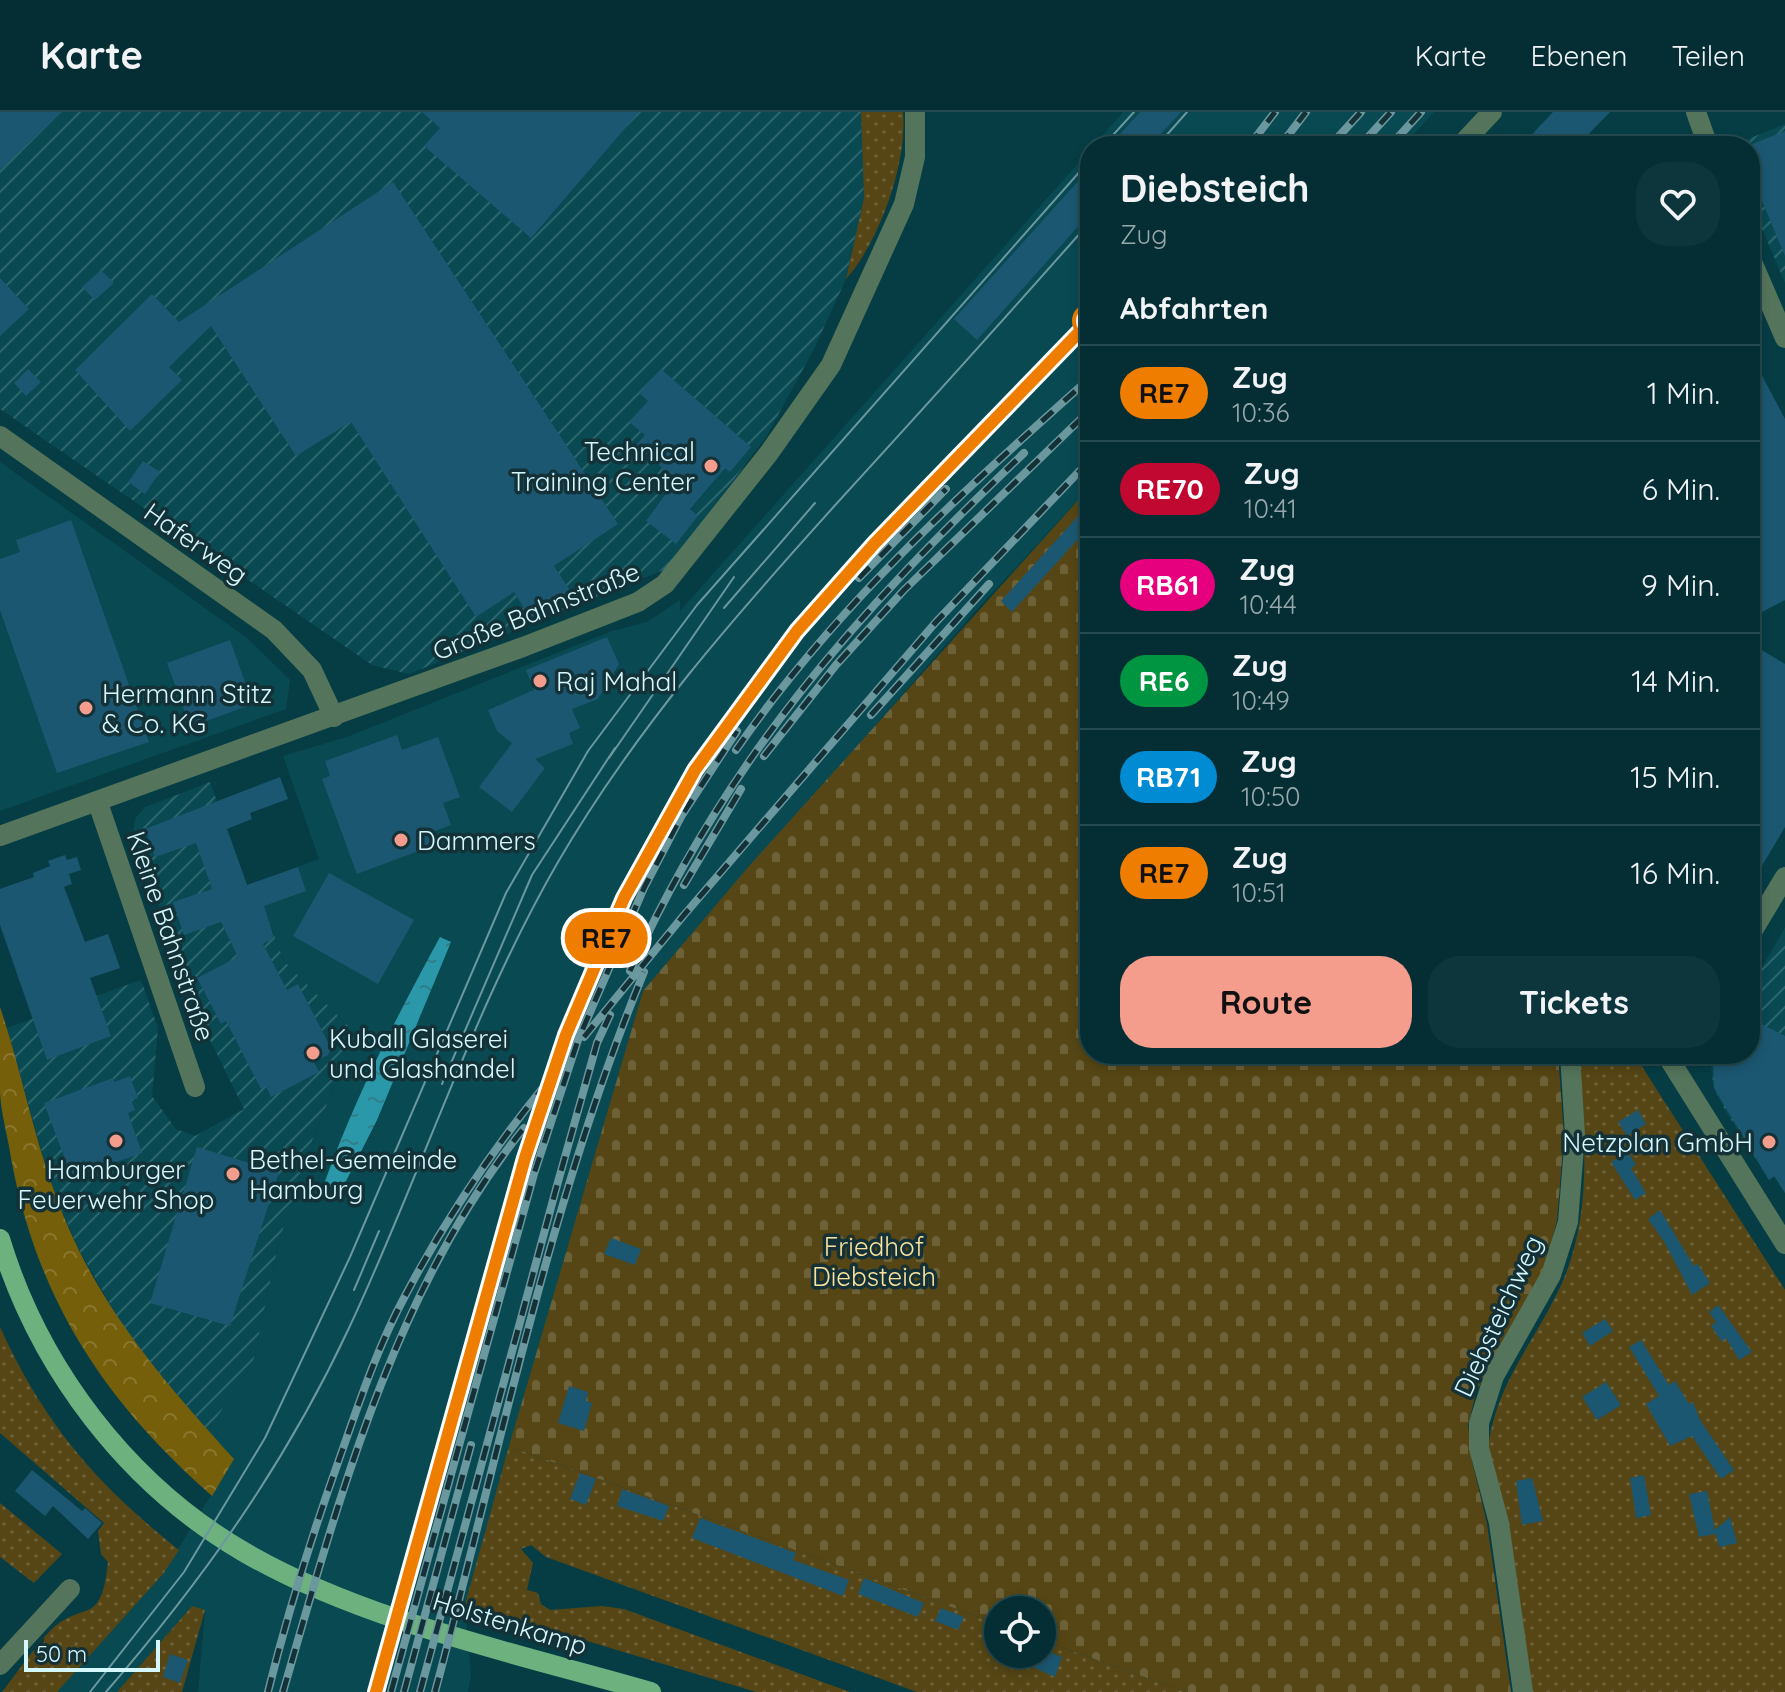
<!DOCTYPE html>
<html lang="de">
<head>
<meta charset="utf-8">
<style>
	body { margin:0; font-family:Quicksand,sans-serif; background:#0d363c; color:#f1f3f6; height:100vh; display:flex; flex-direction:column; font-size:30px; white-space:nowrap }
	* { box-sizing:border-box; margin:0 }
	p { font-size:26px; color:#97a8ac }
	.icon { flex:none; width:44px; height:44px; fill:none; stroke:currentColor; stroke-width:2; stroke-linecap:round; stroke-linejoin:round }
	.map { position:relative; flex:1; overflow:hidden }
	.sheet { position:absolute; left:1080px; top:24px; width:680px; height:928px; display:flex; flex-direction:column; background:#042e34; border-radius:32px; box-shadow:0 4px 12px #0003,0 0 0 2px #254a4f }
	.sheet>* { flex:none }
	.badge { padding:0 16px; border-radius:26px; font-size:28px; line-height:52px }
	.tools { position:absolute; left:984px; top:1484px; display:grid; gap:16px }
	.tools a { display:grid; place-items:center; width:72px; height:72px; border-radius:50%; background:#042e34; box-shadow:0 4px 12px #0003,0 0 0 2px #254a4f; font-size:40px }
	.scale { position:absolute; left:24px; bottom:20px; width:136px; box-sizing:border-box; padding-left:8px; border:4px solid #d5f7fe; border-top:0; font-size:22px; line-height:28px; white-space:nowrap; color:#d5f7fe; -webkit-text-stroke:6px #133136; paint-order:stroke }
	.map>.badge { position:absolute; translate:-50% -50%; box-shadow:0 0 0 4px #fff }
	h2 { padding:0 40px; font-size:30px; line-height:72px }
	.round { display:grid; place-items:center; flex:none; width:84px; height:84px; border-radius:32px; background:#0d363c }
	.head { display:flex; align-items:center; justify-content:space-between; height:136px; padding:0 40px }
	h1 { font-size:38px; font-weight:700; line-height:60px }
	.button { display:flex; gap:16px; margin-top:auto; padding:16px 40px }
	.button a { flex:1; height:92px; border-radius:32px; background:#f49d8d; color:#111; font-size:32px; font-weight:700; line-height:92px; text-align:center }
	.button a+a { background:#0d363c; color:#f1f3f6 }
	ul { padding:0; list-style:none }
	li { display:flex; align-items:center; gap:24px; height:96px; padding:0 40px; border-top:2px solid #254a4f }
	li div { flex:1 }
	li b { display:block; font-size:30px }
	li em { font-style:normal }
	li .badge { min-width:88px; font-weight:700; text-align:center }
	header { display:flex; align-items:center; gap:48px; box-sizing:border-box; height:112px; padding:0 40px; background:#042e34; border-bottom:2px solid #254a4f }
	header strong { font-size:38px }
	nav { display:flex; gap:44px; margin-inline-start:auto; font-size:28px }
	.map>svg:first-child { display:block }
</style>
</head>
<body>
<header>
<strong>Karte</strong>
<nav><a>Karte</a><a>Ebenen</a><a>Teilen</a></nav>
</header>
<div class="map">
<svg width="1785" height="1580" viewBox="0 0 1785 1580">
	<defs>
		<pattern id="industrial-furrows" width="10" height="10" patternUnits="userSpaceOnUse" patternTransform="scale(2)"><rect width="10" height="10" fill="#084952"/><path d="M-1 1l2-2M0 10L10 0M9 11l2-2" fill="none" stroke="#2b646c"/></pattern>
		<pattern id="green-dots" width="8" height="8" patternUnits="userSpaceOnUse" patternTransform="scale(2)"><rect width="8" height="8" fill="#564615"/><path d="M2 2h.1M6 6h.1" fill="none" stroke="#6d6138" stroke-width="1.8" stroke-linecap="round"/></pattern>
		<pattern id="forest-crowns" width="20" height="18" patternUnits="userSpaceOnUse" patternTransform="scale(2)"><rect width="20" height="18" fill="#765f0a"/><path d="M2 6a3 3 0 1 1 6 0M12 15a3 3 0 1 1 6 0" fill="none" stroke="#89772f"/></pattern>
		<pattern id="cemetery-stones" width="16" height="16" patternUnits="userSpaceOnUse" patternTransform="scale(2)"><rect width="16" height="16" fill="#564615"/><path d="M2 7V4a2 2 0 0 1 4 0v3zM10 15v-3a2 2 0 0 1 4 0v3z" fill="#6d6138"/></pattern>
		<pattern id="water-ripples" width="26" height="14" patternUnits="userSpaceOnUse" patternTransform="scale(2)"><rect width="26" height="14" fill="#2b98aa"/><path d="M2 4q2-2 4 0t4 0M15 11q2-2 4 0t4 0" fill="none" stroke="#327d89"/></pattern>
	</defs>
	<rect width="100%" height="100%" fill="#063d45"/>
	<path fill="#084952" d="M1123,0h311l-31,34h-310z
		M1090,38v337l-118,128 -329,376 -178,613 6,71 -3,17h-270l7,-81 -13,-5 -75,86h-60l106,-118 70,-115 -25,-28 45,-69 26,-121 34,-103 43,-104 -72,-73 -30,-78 65,-24 -36,-103 64,-19 265,-106 35,-9 33,-22v11z
		M0,350l247,176 43,42 -4,29 -286,102z"/>
	<path fill="url(#industrial-furrows)" d="M0,0h861l3,86 -18,81 -32,70 -48,88 -100,132 -257,105 -37,-9 -372,-256z
		M1785,12v159l-35,-83v-54h-19z
		M210,670l37,103 16,21 21,55 72,73 -43,104 -34,103 -26,121 -45,69 -77,-90 -53,-93 -26,-60 -45,-160 134,-48 17,48 -6,68 24,33 19,7 49,-27 -38,-77 -73,-196 2,-17 11,-12z
		M1785,816v241l-16,11 -44,-70 -11,-22 -3,-19 2,-15h37v-67z"/>
	<path fill="url(#green-dots)" d="M861,0h42c5,49 -24,131 -57,167l18,-81z
		M1578,942h56l151,236v402h-254l-43,-244c8,-66 48,-107 74,-165 32,-73 22,-153 16,-229z
		M0,1215c44,97 96,157 179,223l-16,24 -106,118h-55c15,-19 30,-42 47,-60 34,-34 52,-2 59,-70l-7,-8 -3,-23 6,-8 -104,-90z
		M509,1334l489,178v30h44v-14l144,52h-269l-371,-135 -15,-12 -10,4 12,14 -6,27 11,3 3,11 9,6 52,-4 22,3 226,83h-94l-291,-88z
		M0,1391l62,51 -28,29 -34,-26z
		M192,1494l13,4 -23,82h-65z"/>
	<path fill="url(#forest-crowns)" d="M0,895c20,59 32,122 53,181 38,110 104,186 181,271l-22,37c-107,-94 -175,-196 -201,-338 -3,-21 -10,-44 -11,-66 0,-28 0,-57 0,-85z"/>
	<path fill="url(#cemetery-stones)" d="M1090,375v567h468l6,82 -7,84 -12,47 -69,125 -8,33 4,36 15,63 24,168h-325l-144,-52v-30h-44v14l-489,-178 134,-455 107,-126z"/>
	<path fill="url(#water-ripples)" d="M440,825l11,5 -74,178 -36,71 -17,-7c31,-87 72,-166 116,-247z"/>
	<path fill="#1c5771" d="M0,0h62l-62,58z
		M422,0h217l-108,126 -107,-92 16,-18z
		M1140,0h41l-31,34h-41z
		M1553,0h57l-33,34h-56z
		M1785,19v125l-35,-84v-27z
		M1090,56v45l-113,127 -23,-21z
		M393,70l225,342 -64,42 19,29 -43,23 -16,-26 -38,25 -125,-195 -55,34 -85,-130 -42,41 13,13 -52,51 -55,-61 77,-76 27,28z
		M101,158l13,13 -19,17 -13,-13z
		M0,166l29,31 -29,27z
		M1750,241l35,66v181l-23,12 -12,-25z
		M28,257l13,13 -15,14 -12,-13z
		M661,257l90,78 -21,25 -5,-4 -35,41 8,7 -22,28 -30,-23 30,-41 -40,-35 9,-10 -16,-13 19,-21 -9,-8z
		M143,349l17,11 -15,22 -17,-12z
		M1090,391v23l-78,86 -11,-11z
		M71,408l78,222 -92,31 -57,-163v-51l20,-7 -4,-12z
		M607,525l12,27 -21,35 -26,10 8,19 -11,5 4,11 -38,15 10,9 -33,44 -33,-25 33,-44 -15,-12 -9,-21 46,-20 -8,-20z
		M230,528l23,64 -63,23 -23,-64z
		M1750,531l35,21v163l-35,59z
		M397,623l5,15 36,-13 22,60 -17,6 8,22 -19,7 5,12 -80,30 -35,-95 8,-3 -5,-15z
		M280,665l8,22 -38,14 2,6 -25,10 20,56 51,-18 8,24 -42,15 10,32 -11,6 24,46 11,-6 33,64 -3,7 -14,7 5,10 -48,25 -5,-11 -5,3 -35,-68 -5,3 -24,-46 41,-21 -17,-35 -37,13 -11,-33 39,-13 -16,-46 -41,14 -10,-28z
		M65,743l2,5 10,-3 4,13 -12,4 3,10 -8,3 21,55 23,-8 12,34 -30,10 21,58 -64,24 -47,-135v-36l34,-12 -1,-4 17,-7 -2,-5z
		M329,761l85,47 -36,64 -85,-48z
		M1750,906l35,18v157l-11,-17 -5,4 -55,-92 -1,-34h37z
		M130,964l8,22 -7,2 4,10 -7,3 14,40 -70,25 -28,-75 69,-25 1,4z
		M1638,998l8,14 -19,12 -9,-14z
		M197,1035l82,25 -49,154 -80,-23z
		M1628,1040l8,13 -5,3 15,25 -11,7 -24,-38z
		M1660,1098l34,56 4,-2 12,19 -18,12 -27,-52 -17,-24z
		M611,1126l30,11 -6,16 -31,-11z
		M1718,1193l34,47 -13,8 -13,-22 -4,4 -11,-16 5,-4 -7,-10z
		M1605,1207l8,12 -23,15 -8,-13z
		M1641,1228l28,45 6,-4 14,23 4,-2 7,18 34,50 -13,9 -29,-43 -22,10 -24,-42 13,-8 -30,-49z
		M1606,1270l15,23 -24,15 -15,-23z
		M569,1274l19,6 -2,9 6,2 -8,28 -26,-8z
		M32,1358l50,41 3,-3 17,15 -14,16 -35,-33 -8,10 -30,-25z
		M580,1361l16,6 -10,26 -16,-6z
		M1644,1363l7,40 -15,3 -6,-40z
		M1532,1366l11,43 -21,4 -6,-44z
		M622,1377l47,17 -6,15 -46,-15z
		M1707,1379l8,39 15,-13 7,26 -18,4 -3,-13 -17,3 -10,-43z
		M700,1406l96,35 -3,7 56,20 -6,16 -151,-58z
		M864,1466l60,25 -6,14 -60,-23z
		M941,1496l23,9 -6,13 -23,-9z
		M1042,1537l20,8 -7,20 -51,-23h38z
		M170,1542l18,6 -8,23 -17,-6z"/>
	<g fill="none" stroke-linecap="round" stroke-linejoin="round">
		<path stroke="#54755b" stroke-width="20" d="M1696,0l12,34
			M1460,34l32,-34
			M1750,145l35,81
			M0,324l274,194 38,40 22,47
			M98,691l97,284
			M0,724l523,-189 115,-45 27,-18 104,-131 62,-88 73,-161 11,-47v-45
			M1750,823l35,-58
			M1666,942l119,190
			M0,1553l70,-76
			M1523,1580l-24,-169 -20,-75v-25l15,-47 57,-101 17,-53 7,-87 -5,-81"/>
		<path stroke="#6db27e" stroke-width="20" d="M0,1127c39,129 127,245 244,313 118,69 276,102 407,140"/>
		<path stroke="#6b979f" stroke-width="2" d="M1103,34l31,-34
			M1157,34l30,-34
			M724,496l91,-105
			M609,646l125,-181
			M442,972l90,-209 83,-127
			M354,1178l25,-59
			M90,1580l94,-120 81,-134 85,-181 156,-364 82,-142 109,-146 393,-445
			M106,1580c97,-112 180,-229 243,-364 72,-153 124,-319 209,-466 78,-134 177,-246 280,-360 85,-93 169,-186 252,-280"/>
		<defs>
			<path id="rail" d="M1249,34l26,-34
				M1280,34l26,-34
				M1330,34l31,-34
				M1360,34l31,-34
				M1390,34l31,-34
				M859,466l87,-89
				M871,603l118,-131
				M736,638c99,-143 225,-257 354,-372
				M764,644l72,-91 68,-75 186,-180
				M684,773l57,-96
				M630,859c97,-213 226,-358 394,-518
				M584,925l100,-122 252,-293 154,-162
				M268,1580c20,-81 45,-160 73,-238 19,-54 37,-108 64,-158 40,-76 87,-146 141,-212
				M283,1580c56,-194 112,-404 241,-564
				M376,1580l149,-534 41,-123 58,-137 71,-128 102,-139 78,-88 215,-222
				M391,1580l143,-518 44,-134 66,-152 38,-73 55,-84
				M404,1580l67,-247
				M420,1580l136,-503 41,-146 13,-28
				M435,1580c64,-238 115,-493 209,-720"/>
		</defs>
		<use href="#rail" stroke="#6b979f" stroke-width="8"/>
		<use href="#rail" stroke="#133136" stroke-width="5" stroke-dasharray="15" stroke-linecap="butt"/>
	</g>
	<g fill="none" stroke-linecap="round" stroke-linejoin="round">
		<defs>
			<path id="line" d="M376,1580l149,-534 41,-123 58,-137 71,-128 102,-139 78,-88 215,-222"/>
		</defs>
		<use href="#line" stroke="#fff" stroke-width="18"/>
		<use href="#line" stroke="#ef7d00" stroke-width="12"/>
	</g>
	<circle fill="#fff" stroke="#ef7d00" stroke-width="4" cx="1090" cy="209" r="16"/>
	<g fill="#f49d8d" stroke="#133136" stroke-width="3">
		<circle cx="711" cy="354" r="8"/>
		<circle cx="540" cy="569" r="8"/>
		<circle cx="86" cy="596" r="8"/>
		<circle cx="401" cy="728" r="8"/>
		<circle cx="313" cy="941" r="8"/>
		<circle cx="116" cy="1029" r="8"/>
		<circle cx="1769" cy="1030" r="8"/>
		<circle cx="233" cy="1062" r="8"/>
	</g>
	<g text-anchor="middle" dominant-baseline="central" stroke-width="7" stroke-linejoin="round" paint-order="stroke">
		<g font-size="26" fill="#d5f7fe" stroke="#133136" text-anchor="start">
			<text x="695" y="339" text-anchor="end">Technical<tspan x="695" dy="30">Training Center</tspan></text>
			<text x="556" y="569">Raj Mahal</text>
			<text x="102" y="581">Hermann Stitz<tspan x="102" dy="30">&amp; Co. KG</tspan></text>
			<text x="417" y="728">Dammers</text>
			<text x="329" y="926">Kuball Glaserei<tspan x="329" dy="30">und Glashandel</tspan></text>
			<text x="1753" y="1030" text-anchor="end">Netzplan GmbH</text>
			<text x="249" y="1047">Bethel-Gemeinde<tspan x="249" dy="30">Hamburg</tspan></text>
			<text x="116" y="1057" text-anchor="middle">Hamburger<tspan x="116" dy="30">Feuerwehr Shop</tspan></text>
		</g>
		<g font-size="26" fill="#d5f7fe" stroke="#133136">
			<text transform="translate(196 431) rotate(35)">Haferweg</text>
			<text transform="translate(536 499) rotate(-22)">Große Bahnstraße</text>
			<text transform="translate(171 824) rotate(71)">Kleine Bahnstraße</text>
			<text transform="translate(1498 1204) rotate(-65)">Diebsteichweg</text>
			<text transform="translate(510 1511) rotate(17)">Holstenkamp</text>
		</g>
		<g font-size="26" fill="#fae29d" stroke="#133136">
			<text x="874" y="1134">Friedhof<tspan x="874" dy="30">Diebsteich</tspan></text>
		</g>
	</g>
</svg>
<div class="tools">
<a><svg class="icon" aria-label="locate" viewBox="0 0 24 24"><circle cx="12" cy="12" r="6"/><path d="M12 2v4M12 18v4M2 12h4M18 12h4"/></svg></a>
</div>
<div class="scale">50 m</div>
<b class="badge" style="left:606px;top:826px;background:#ef7d00;color:#111">RE7</b>
<section class="sheet">
<div class="head"><div><h1>Diebsteich</h1><p>Zug</p></div><a class="round"><svg class="icon" aria-label="heart" viewBox="0 0 24 24"><path d="M12 20l-8-8c-3-5 5-10 8-4 3-6 11-1 8 4z"/></svg></a></div>
<h2>Abfahrten</h2>
<ul>
<li><span class="badge" style="background:#ef7d00;color:#111">RE7</span><div><b>Zug</b><p>10:36</p></div><em>1 Min.</em></li>
<li><span class="badge" style="background:#c10831;color:#fff">RE70</span><div><b>Zug</b><p>10:41</p></div><em>6 Min.</em></li>
<li><span class="badge" style="background:#e6007e;color:#fff">RB61</span><div><b>Zug</b><p>10:44</p></div><em>9 Min.</em></li>
<li><span class="badge" style="background:#009641;color:#fff">RE6</span><div><b>Zug</b><p>10:49</p></div><em>14 Min.</em></li>
<li><span class="badge" style="background:#008bd2;color:#fff">RB71</span><div><b>Zug</b><p>10:50</p></div><em>15 Min.</em></li>
<li><span class="badge" style="background:#ef7d00;color:#111">RE7</span><div><b>Zug</b><p>10:51</p></div><em>16 Min.</em></li>
</ul>
<div class="button"><a>Route</a><a>Tickets</a></div>
</section>
</div>
</body>
</html>
